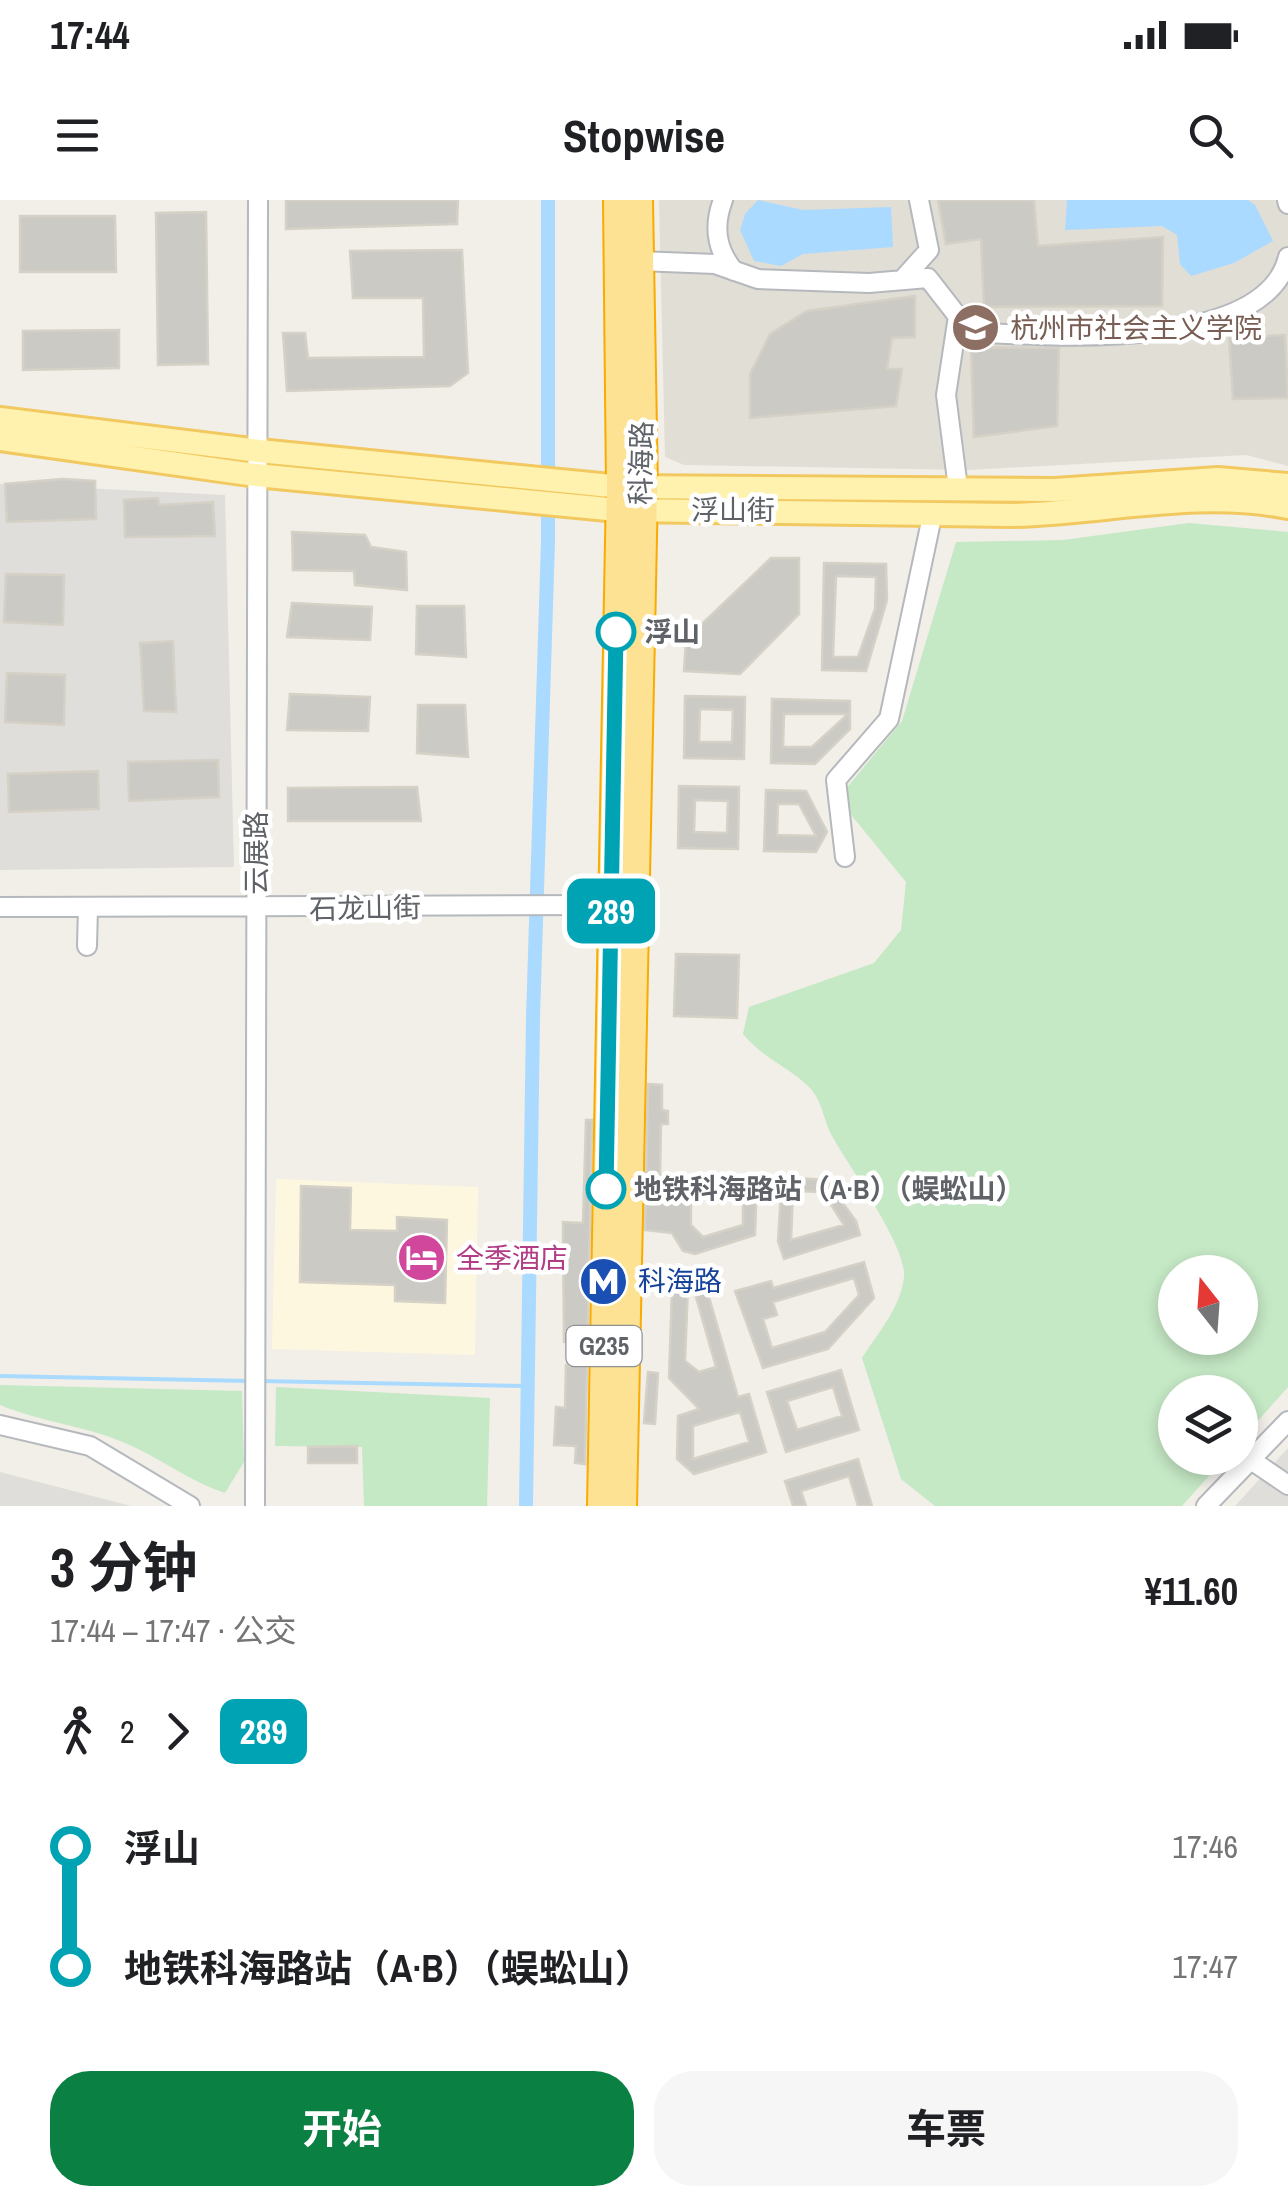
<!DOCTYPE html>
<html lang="zh">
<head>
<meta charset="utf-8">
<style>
	body { margin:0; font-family:"Archivo Narrow","Noto Sans SC",sans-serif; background:#f6f6f6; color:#202124; height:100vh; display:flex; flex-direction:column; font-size:38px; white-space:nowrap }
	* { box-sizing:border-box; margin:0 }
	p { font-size:32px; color:#757577 }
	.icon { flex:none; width:55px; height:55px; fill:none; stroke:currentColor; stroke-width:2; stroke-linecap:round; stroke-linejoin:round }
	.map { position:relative; height:1306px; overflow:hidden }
	.side { display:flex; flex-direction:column; background:#fff; flex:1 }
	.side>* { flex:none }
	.badge { padding:0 20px; border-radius:15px; font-size:35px; line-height:65px }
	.needle { width:65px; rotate:343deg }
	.fabs { position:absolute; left:1158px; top:1055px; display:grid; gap:20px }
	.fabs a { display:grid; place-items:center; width:100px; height:100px; border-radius:50%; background:#fff; box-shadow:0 5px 15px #0003; font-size:50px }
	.map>.badge { position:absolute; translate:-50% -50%; box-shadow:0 0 0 5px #fff }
	.legs { display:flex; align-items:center; gap:15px; height:110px; padding:0 50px; font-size:32px }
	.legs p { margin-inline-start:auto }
	.head { display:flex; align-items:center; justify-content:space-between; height:170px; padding:0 50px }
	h1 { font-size:55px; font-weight:700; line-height:75px }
	.action { display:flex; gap:20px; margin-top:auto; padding:20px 50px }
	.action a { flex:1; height:115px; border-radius:40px; background:#0b8043; color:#fff; font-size:40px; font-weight:700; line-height:115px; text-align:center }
	.action a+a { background:#f6f6f6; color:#202124 }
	ul { padding:0 50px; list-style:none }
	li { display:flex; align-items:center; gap:35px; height:120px; font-size:38px }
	li i { display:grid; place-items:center; width:15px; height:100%; margin:0 12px; background:currentColor }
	li i::after { content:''; width:25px; height:25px; margin:-12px; border:8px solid; border-radius:50%; background:#fff }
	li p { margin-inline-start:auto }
	li:first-child i { background:linear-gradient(#0000 50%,currentColor 0) }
	li:last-child i { background:linear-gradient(currentColor 50%,#0000 0) }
	.status { display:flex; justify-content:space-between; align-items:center; height:70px; padding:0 50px; background:#fff; direction:ltr }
	.status svg { height:28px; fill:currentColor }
	header { display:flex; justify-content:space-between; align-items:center; height:130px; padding:0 50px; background:#fff; font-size:45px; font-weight:700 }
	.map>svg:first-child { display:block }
</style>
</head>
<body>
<div class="status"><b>17:44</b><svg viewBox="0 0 49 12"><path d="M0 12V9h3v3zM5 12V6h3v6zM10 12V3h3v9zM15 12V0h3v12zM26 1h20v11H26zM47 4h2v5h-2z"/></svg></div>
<header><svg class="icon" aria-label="menu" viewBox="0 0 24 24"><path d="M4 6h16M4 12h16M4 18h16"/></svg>Stopwise<svg class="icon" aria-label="search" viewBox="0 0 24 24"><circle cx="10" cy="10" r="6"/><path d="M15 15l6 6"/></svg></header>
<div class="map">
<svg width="1288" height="1306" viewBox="0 0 1288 1306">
	<rect width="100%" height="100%" fill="#f1efe8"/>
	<path fill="#fef7e0" d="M276,979l202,8 -3,168 -203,-6z"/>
	<path fill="#e0deda" d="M0,284l225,11 9,372 -234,3z
		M1288,1248v58h-53z
		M0,1272l131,34h-131z"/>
	<path fill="#e1ded6" d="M659,0h629v266l-42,-11 -278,15 -284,-5 -19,-8z"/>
	<path fill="#c5e8c5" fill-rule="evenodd" d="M1189,323l99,9v855l-48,54v-49h-65v66h50l-43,48h-247l-34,-27 -39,-121c16,-25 39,-51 42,-81 3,-31 -57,-113 -73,-143 -8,-16 -9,-35 -23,-48 -22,-21 -43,-26 -65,-52l6,-27 125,-44 27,-33 5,-48 -54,-66 -8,-25 58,-70 54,-179 107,-2zM1175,1072h65v66h-65z
		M0,1185l242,6 2,71 -19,31c-34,-11 -59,-31 -91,-46 -43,-21 -91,-24 -134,-42z
		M276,1187l214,11 -3,108h-123l-2,-59 -87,-1z"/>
	<path fill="#aadaff" d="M758,0l45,10 88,-3 2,40 -90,7 -22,12 -27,-5 -14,-31 5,-16z
		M1067,0h181l7,5 18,36 -39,22 -43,13 -11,-12 -3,-29 -15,-9 -97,4z"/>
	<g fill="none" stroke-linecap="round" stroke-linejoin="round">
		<path stroke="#aadaff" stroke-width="4" d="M0,1176l250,5
			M260,1181l265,5"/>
		<path stroke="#aadaff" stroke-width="14" d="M526,1306l7,-489 15,-475v-342"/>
	</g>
	<path fill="#cccac5" stroke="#d6d1c6" stroke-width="2.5" fill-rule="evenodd" d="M286,0h172l-1,24 -171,5z
		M938,0h96l4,46 125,-9 -1,69 -178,1 -3,-68 -35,5z
		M206,12l2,152 -50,1 -2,-152z
		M20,16h95l1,56h-96z
		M462,50l6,123 -18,13 -163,5 -4,-58h22l3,25 116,-1 -1,-59h-70l-3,-47z
		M915,96v41l-23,1 -5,31h15l-6,37 -146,12v-44l20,-40 37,-23z
		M119,130v38l-96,2v-39z
		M1285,135l3,63 -55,1 -4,-61z
		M971,147l88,1 -2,78 -83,11z
		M62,279l33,2 1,38 -89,3 -2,-38z
		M158,298l1,7 54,-3 2,34 -90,1 -1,-37z
		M292,332l73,3 6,12 35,5 1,38 -52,-5 -1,-14 -61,-1z
		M771,358h28v56l-59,60 -56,-3 2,-32z
		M824,363l62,1 1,36 -21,71 -44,-1zM836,376l40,1 -1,32 -17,48h-25z
		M6,374l58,1 -1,50 -59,-3z
		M292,403l80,4 -2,33 -83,-3z
		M417,406h47l2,51 -50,-3z
		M173,441l3,71 -32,-1 -4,-68z
		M7,473l58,2 -1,50 -59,-3z
		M290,494l80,3 -2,34 -81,-1z
		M685,496l60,1 -1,62 -60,-1zM700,509l33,1 -1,32h-33z
		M772,499l78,2v28l-35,35 -44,-1zM784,514h64l-36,33h-29z
		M418,505h47l3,52 -51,-4z
		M218,560l1,37 -90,4 -1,-39z
		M98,571l1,38 -90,3 -1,-38z
		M679,586l60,1 -1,62 -60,-1zM695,600l33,1 -1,32 -33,-1z
		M417,587l4,34h-133v-33z
		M766,590l40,1 21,41 -11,20 -52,-1zM778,604h21l17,32 -39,-1z
		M676,754l63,1 -2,63 -63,-2z
		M648,884l14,1v25l6,1v13h-7l-1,52 97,2 -2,57 -60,19 -12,-3 -11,-18 -27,-3zM691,992h52v33l-40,12 -12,-12z
		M586,920h6l-7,344 -10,-1 1,-17 -22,-1 2,-38 9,1 1,-43 13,1 1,-25 -16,1 -1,-120 20,1z
		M782,977l44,3 30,41 4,14 -76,24 -6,-18zM793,991l30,1 21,33 -53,15z
		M301,986l50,2 -1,42 47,1v-14l50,3 -2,83 -50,-2v-16l-95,-3z
		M864,1062l10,36 -46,51 -65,19 -28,-77 36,-10 2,7zM854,1078l5,17 -34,37 -53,16 -9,-29 14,-4 -4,-13z
		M704,1080l34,117 11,-3 17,58 -72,22 -17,-15 1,-43 21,-7 -30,-31 3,-89 16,-4 -3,76 14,11 17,-5 -24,-84zM740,1212l9,30 -56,17v-33z
		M841,1170l18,60 -73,22 -19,-60zM833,1187l9,29 -45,14 -10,-29z
		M648,1172l10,1 -3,51 -11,-1z
		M357,1246v17h-49v-16z
		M858,1259l14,47h-14l-9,-30 -48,15 5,15h-13l-8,-25z"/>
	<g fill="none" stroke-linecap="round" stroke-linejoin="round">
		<defs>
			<path id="minor" d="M723,0c-10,26 -7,49 11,71
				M1287,0l1,4
				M639,61l76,3 43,15 111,4 59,-5 42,54c77,4 295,21 318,-75
				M902,80l27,-30 -10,-50
				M958,116l-12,79 12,93
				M845,657l-9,-77 53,-61 44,-207
				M0,707l611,-2
				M87,746l1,-39
				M0,1225l90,21 100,60
				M1251,1260l37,25
				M255,1306l3,-1306
				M1206,1306l82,-85"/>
			<path id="major" d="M0,219l259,32 362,36 434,3 163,-11 70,6
				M0,239l256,36 362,35 394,5c92,-2 185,-26 276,-8"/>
			<path id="highway" d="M602,1306l19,-1019 -3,-287
				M622,1306l21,-1018 -5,-288"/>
		</defs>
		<use href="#minor" stroke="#b5b8bc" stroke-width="22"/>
		<use href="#major" stroke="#f2c960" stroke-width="28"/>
		<use href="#highway" stroke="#f9ab00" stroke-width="32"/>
		<use href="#minor" stroke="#fff" stroke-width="18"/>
		<use href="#major" stroke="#fff2af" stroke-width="22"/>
		<use href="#highway" stroke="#fde293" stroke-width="28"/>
	</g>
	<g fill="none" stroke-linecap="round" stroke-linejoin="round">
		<defs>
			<path id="line-1" d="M606,989l10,-557"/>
		</defs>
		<use href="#line-1" stroke="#fff" stroke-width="22"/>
		<use href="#line-1" stroke="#00a3b4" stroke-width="15"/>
	</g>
	<defs>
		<symbol id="school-disc" viewBox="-11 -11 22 22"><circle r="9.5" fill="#8d6e63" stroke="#fff"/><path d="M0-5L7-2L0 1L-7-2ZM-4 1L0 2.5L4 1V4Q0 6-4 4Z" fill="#fff"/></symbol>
		<symbol id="hotel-disc" viewBox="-11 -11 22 22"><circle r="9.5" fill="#d1479c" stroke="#fff"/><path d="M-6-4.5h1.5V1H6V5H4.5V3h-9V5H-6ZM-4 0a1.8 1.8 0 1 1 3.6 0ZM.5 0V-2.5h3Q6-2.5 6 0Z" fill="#fff"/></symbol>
		<symbol id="metro-disc" viewBox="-11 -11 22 22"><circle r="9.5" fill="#1a4fb4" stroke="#fff"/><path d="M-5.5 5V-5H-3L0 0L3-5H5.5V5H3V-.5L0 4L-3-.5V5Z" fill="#fff"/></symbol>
	</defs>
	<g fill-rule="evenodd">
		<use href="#school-disc" x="948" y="100" width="55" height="55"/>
		<use href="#hotel-disc" x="394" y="1030" width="55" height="55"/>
		<use href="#metro-disc" x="576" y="1054" width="55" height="55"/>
	</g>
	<g fill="#fff" stroke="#00a3b4" stroke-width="5">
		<circle cx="616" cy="432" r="18"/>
		<circle cx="606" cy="989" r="18"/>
	</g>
	<g text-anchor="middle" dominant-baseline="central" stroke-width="9" stroke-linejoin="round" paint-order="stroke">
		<rect fill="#fff" stroke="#8f9295" stroke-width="2.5" x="566.5" y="1126" width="75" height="40" rx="8"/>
		<g font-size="25" font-weight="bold" fill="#5f6368">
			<text x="604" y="1146">G235</text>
		</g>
		<g font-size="28" fill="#785e54" stroke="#fff" text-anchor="start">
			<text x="1010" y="128">杭州市社会主义学院</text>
		</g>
		<g font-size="28" fill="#5f6368" stroke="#fff">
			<text transform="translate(641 263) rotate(-89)">科海路</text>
			<text x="733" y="310">浮山街</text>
			<text transform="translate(256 653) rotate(-90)">云展路</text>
			<text transform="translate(365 708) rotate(-1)">石龙山街</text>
		</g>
		<g font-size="28" font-weight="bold" fill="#5f6368" stroke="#fff" text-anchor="start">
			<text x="644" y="432">浮山</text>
			<text x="634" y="989">地铁科海路站（A·B）（蜈蚣山）</text>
		</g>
		<g font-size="28" fill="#b23c85" stroke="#fff" text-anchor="start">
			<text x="456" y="1058">全季酒店</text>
		</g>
		<g font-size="28" fill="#164399" stroke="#fff" text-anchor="start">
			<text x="638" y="1081">科海路</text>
		</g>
	</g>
</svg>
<div class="fabs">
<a><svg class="needle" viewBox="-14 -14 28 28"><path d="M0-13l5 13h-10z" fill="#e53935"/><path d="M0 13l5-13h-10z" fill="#757577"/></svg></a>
<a><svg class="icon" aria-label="layers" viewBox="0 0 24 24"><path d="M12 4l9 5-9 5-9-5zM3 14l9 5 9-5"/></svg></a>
</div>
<b class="badge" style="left:611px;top:711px;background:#00a3b4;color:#fff">289</b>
</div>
<section class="side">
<div class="head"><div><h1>3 分钟</h1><p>17:44 – 17:47 · 公交</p></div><b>¥11.60</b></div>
<div class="legs"><svg class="icon" aria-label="walk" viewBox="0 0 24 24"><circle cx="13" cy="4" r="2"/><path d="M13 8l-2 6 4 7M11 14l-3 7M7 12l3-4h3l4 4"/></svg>2<svg class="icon" aria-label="forward" viewBox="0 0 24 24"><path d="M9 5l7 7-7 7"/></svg><b class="badge" style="background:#00a3b4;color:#fff">289</b></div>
<ul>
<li><i style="color:#00a3b4"></i><b>浮山</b><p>17:46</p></li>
<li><i style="color:#00a3b4"></i><b>地铁科海路站（A·B）（蜈蚣山）</b><p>17:47</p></li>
</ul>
<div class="action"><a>开始</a><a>车票</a></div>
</section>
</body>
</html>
